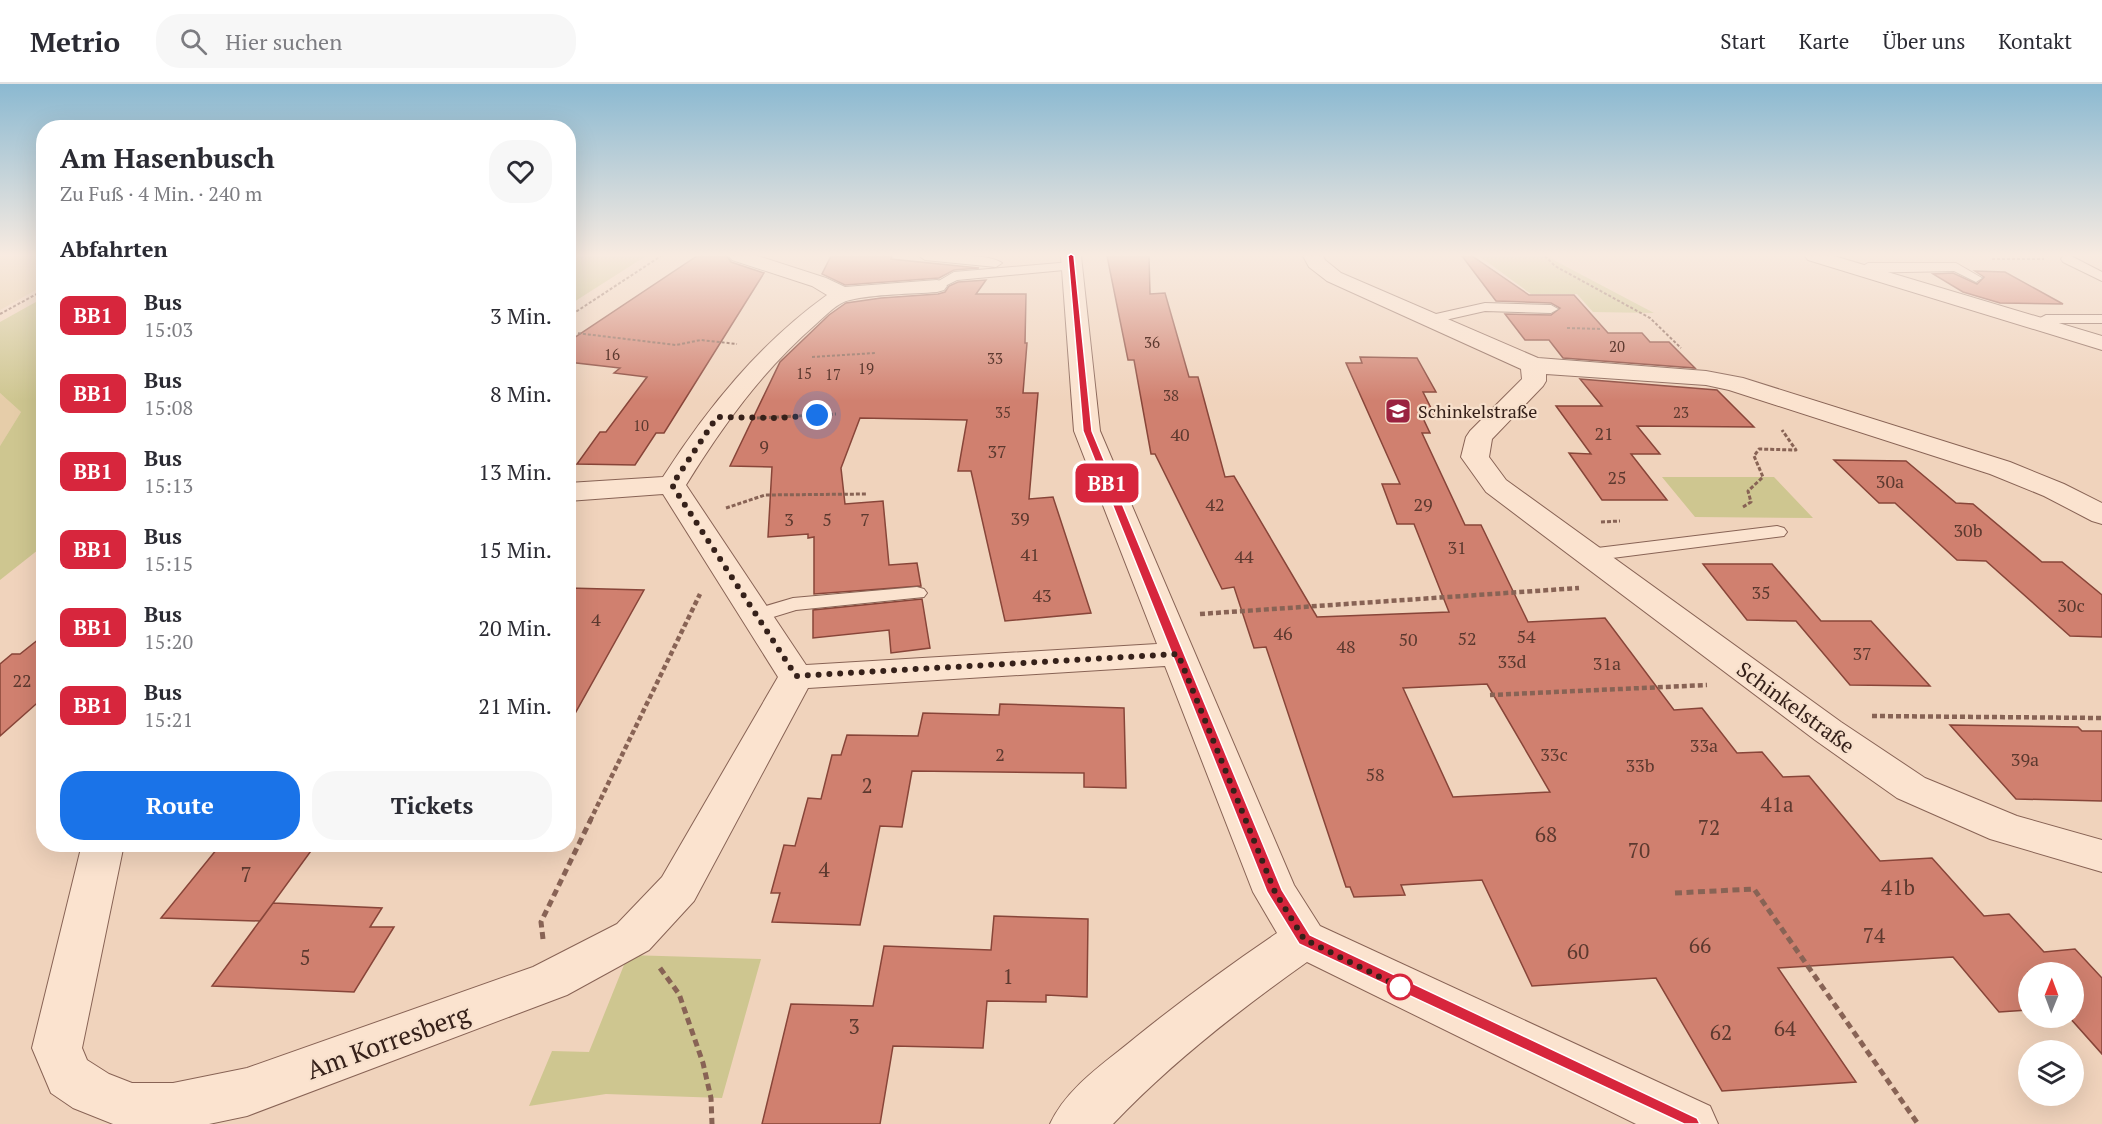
<!DOCTYPE html>
<html lang="de">
<head>
<meta charset="utf-8">
<style>
	body { margin:0; font-family:"PT Serif",serif; background:#f7f7f7; color:#2b2b33; height:100vh; display:flex; flex-direction:column; font-size:22px; white-space:nowrap }
	* { box-sizing:border-box; margin:0 }
	p { font-size:20px; color:#7c7c81 }
	.icon { flex:none; width:33px; height:33px; fill:none; stroke:currentColor; stroke-width:2; stroke-linecap:round; stroke-linejoin:round }
	.map { position:relative; flex:1; overflow:hidden }
	.details { position:absolute; left:36px; top:36px; width:540px; height:732px; display:flex; flex-direction:column; background:#fff; border-radius:24px; box-shadow:0 6px 24px #0002 }
	.details>* { flex:none }
	.badge { padding:0 12px; border-radius:9px; font-size:21px; line-height:39px }
	.needle { width:39px; rotate:1deg }
	.fabs { position:absolute; left:2018px; top:878px; display:grid; gap:12px }
	.fabs a { display:grid; place-items:center; width:66px; height:66px; border-radius:50%; background:#fff; box-shadow:0 6px 24px #0002; font-size:30px }
	.you { position:absolute; width:30px; height:30px; margin:-15px; border:4px solid #fff; border-radius:50%; background:#1a73e8; box-shadow:0 0 0 9px #1a73e833 }
	.map>.badge { position:absolute; translate:-50% -50%; box-shadow:0 0 0 3px #fff }
	h2 { padding:0 24px; font-size:22px; line-height:54px }
	.round { display:grid; place-items:center; flex:none; width:63px; height:63px; border-radius:24px; background:#f7f7f7 }
	.head { display:flex; align-items:center; justify-content:space-between; height:102px; padding:0 24px }
	h1 { font-size:28px; font-weight:700; line-height:45px }
	.cta { display:flex; gap:12px; margin-top:auto; padding:12px 24px }
	.cta a { flex:1; height:69px; border-radius:24px; background:#1a73e8; color:#fff; font-size:24px; font-weight:700; line-height:69px; text-align:center }
	.cta a+a { background:#f7f7f7; color:#2b2b33 }
	ul { padding:0; list-style:none }
	li { display:flex; align-items:center; gap:18px; height:78px; padding:0 24px }
	li div { flex:1 }
	li b { display:block; font-size:22px }
	li em { font-style:normal }
	li .badge { min-width:66px; font-weight:700; text-align:center }
	header { display:flex; align-items:center; gap:36px; box-sizing:border-box; height:84px; padding:0 30px; background:#fff; border-bottom:2px solid #e1e1e2 }
	header strong { font-size:28px }
	nav { display:flex; gap:33px; margin-inline-start:auto; font-size:21px }
	.search { width:420px; height:54px; background:#f7f7f7; display:flex; align-items:center; gap:15px; box-sizing:border-box; padding:0 21px; border-radius:24px; color:#7c7c81; font-size:22px }
	.map>svg:first-child { display:block }
</style>
</head>
<body>
<header>
<strong>Metrio</strong>
<div class="search"><svg class="icon" aria-label="search" viewBox="0 0 24 24"><circle cx="10" cy="10" r="6"/><path d="M15 15l6 6"/></svg>Hier suchen</div>
<nav><a>Start</a><a>Karte</a><a>Über uns</a><a>Kontakt</a></nav>
</header>
<div class="map">
<svg width="2102" height="1040" viewBox="0 0 2102 1040">
	<rect width="100%" height="100%" fill="#f0d3bc"/>
	<path fill="#e6cda9" d="M0,172h44l-1,30 -43,24z
		M0,309l21,19 -21,34z"/>
	<path fill="#cec690" d="M569,172h77l-77,49z
		M1479,172h67l108,57 -61,-1 -16,-18h-46z
		M43,214v248l-43,34v-134l21,-34 -21,-19v-71z
		M1662,393h112l39,41 -118,-1z
		M628,871l133,4 -39,139 -116,-4 -77,12 23,-55 37,1z"/>
	<path fill="#d0806f" stroke="#884539" stroke-width="1.5" fill-rule="evenodd" d="M697,172h30l4,6 33,11 -100,160h-8l-21,32 -58,-1 23,-32h6l41,-55 -33,-4 6,-5 -52,-6v-20z
		M831,172h61l-1,3 88,9 -25,2 -15,8 -94,7 -23,-11z
		M1107,172h42l1,38 15,-1 24,84h9l27,100 9,-1 83,141 132,-5 -35,-88h-17l-15,-40h18l-54,-121h16l-2,-6 57,1 19,34h-13l11,22h-13l9,19h-8l43,92h16l47,97 77,-4 69,92 28,-2 35,45 25,-1 21,25 26,-1 71,85 52,-3 52,58 25,-2 35,38 31,-3 27,29v76l-33,-37h4v-45h-45v38l-29,2 -46,-55 -175,11 78,114 -134,9 -66,-113 -124,8 -50,-106 -81,5 4,10 -51,2 -4,-10h-4l-80,-240 -12,1 -20,-61 -12,2 -67,-135h-4l-17,-94h-6zM1487,600l63,108 -97,5 -50,-109z
		M1462,172h10l57,39h45l34,38h34l8,9h19l26,26 -132,-10 -14,-18h-24l-20,-26 46,1 9,-7 -9,-5 -55,-2z
		M1975,187l30,1 58,32 -63,-1 -37,-11 -30,-18 20,-1 24,11 7,-7z
		M986,196l-10,14h50l-1,49h2l-4,50h15l-9,106 24,-2 38,116 -86,8 -34,-150h-13l9,-51 -107,-2 -19,50 4,36 38,-3 6,64 28,-2 4,23 -107,8v-57l-6,1v-4l-40,3 4,-70 -42,-1 50,-104 49,-47 17,-12 35,-5 57,-4 7,-2 4,-6 9,-4z
		M1580,295l137,11 37,37 -117,-1 23,28h-29l36,46h-65l-33,-47 22,1 -35,-48h46z
		M1834,376l72,1 50,42 17,1 69,58h20l40,33v42l-32,-1 -84,-75 -29,-1 -62,-57h-16z
		M1703,480h69l49,57h50l59,65 -80,-1 -54,-64 -49,-1z
		M568,504l76,2 -76,136z
		M922,515l8,49 -39,5 -2,-23 -76,8v-28z
		M44,551v62l-44,39v-72l12,-10h8z
		M1000,620l124,4 2,80 -42,-1v-14l-172,-2 -10,56 -22,-1 -20,99 -88,-3 8,-29h-9l13,-48 11,1 13,-48 13,1 11,-44h9l6,-20 71,1 5,-23 76,2z
		M1950,641l128,2 4,4h20v70l-86,-2z
		M221,760h95l-56,77 -99,-3z
		M273,819l109,5 -12,19h24l-40,65 -142,-6z
		M994,832l94,3 -1,78 -41,-2v7l-59,-1 -4,47 -90,-2 -13,78h-118l29,-120 82,2 11,-60 107,4z"/>
	<g fill="none" stroke-linecap="round" stroke-linejoin="round">
		<defs>
			<path id="service" d="M919,172c16,-1 72,-3 83,7l-6,4 -71,-7z
				M2063,172h8l31,16v9l-39,-19 -2,-3z
				M1071,178l6,4 -2,3 -118,11 -20,10 -7,-4 24,-14z
				M1868,179h88l26,15 -6,4 -22,-11 -97,2 -1,-3z
				M1485,219l66,2 7,4 -7,4 -66,-2 -53,12 -7,-4 2,-3z
				M2046,231h56v8h-54l-11,4 -7,-4z
				M1777,442l7,2 3,4 -3,4 -195,25 -7,-2 -3,-4 3,-4 7,-2z
				M917,503l7,2 3,4 -3,4 -128,13 -39,12 -8,-1 -3,-5 3,-5 44,-13z"/>
			<path id="minor" d="M729,172h29l68,22 19,9 92,-7 7,2 3,4 -3,4 -7,2c-25,2 -64,2 -87,8 -12,2 -25,16 -34,24 -53,46 -93,101 -130,161l120,180 351,-21 -83,-213 -13,-175h20l19,175 194,454 26,41 390,180 8,18h-82l-329,-162c-68,48 -136,101 -194,162h-63c17,-37 56,-62 86,-87 46,-37 92,-71 141,-104l-24,-41 -88,-226 -357,22 -114,213 -45,49 -82,45 -320,121 -38,8h-96l-40,-16 -22,-15 -19,-45 50,-204h42l-42,204 5,12 22,14 23,9h41l74,-15 286,-101 84,-43 45,-47 116,-200 -115,-183 -95,7v-18l95,-6c45,-70 96,-133 164,-182l-15,-9 -80,-26z
				M1303,172h20l2,4 16,13 197,85 168,13 37,7 267,84 54,22 38,19v21l-10,-3 -48,-25 -54,-22 -261,-84 -23,-5 -160,-11v7l-3,5 -51,53 -3,18 17,23 335,242 84,56 92,38 85,24v32l-112,-33 -93,-41 -82,-58 -329,-248 -25,-35 5,-20 4,-6 52,-52 -1,-10 -194,-88 -18,-14z"/>
			<path id="tertiary" d="M1805,172h29l268,80v14l-294,-90z"/>
		</defs>
		<use href="#service" stroke="#886355" stroke-width="2"/>
		<use href="#minor" stroke="#886355" stroke-width="2"/>
		<use href="#tertiary" stroke="#886355" stroke-width="2"/>
		<path stroke="#886355" stroke-width="2" stroke-dasharray="3 2" stroke-linecap="butt" d="M1545,172l10,10 95,52 31,30
			M1992,175h52
			M0,230l44,-24
			M568,233l93,-61
			M1567,244l35,1
			M568,248l108,13 25,-5 36,4
			M812,273l63,-4"/>
		<path stroke="#886355" stroke-width="3" stroke-dasharray="4 2" stroke-linecap="butt" d="M757,334l79,-4
			M1743,423l8,-5 -3,-11 15,-14 -9,-21 5,-7 37,1 -14,-20
			M726,424l39,-13 102,-1
			M1601,438l19,-1"/>
		<path stroke="#886355" stroke-width="4.5" stroke-dasharray="5 3" stroke-linecap="butt" d="M1200,530l379,-26
			M1490,611l217,-10
			M1872,632l230,2
			M590,737l110,-227"/>
		<path stroke="#886355" stroke-width="5" stroke-dasharray="7 4.5" stroke-linecap="butt" d="M1675,809l79,-4 164,235
			M543,855l-2,-17 50,-103
			M660,884l19,26 24,69 8,35 1,26"/>
		<use href="#service" fill="#fbe3cf" fill-rule="evenodd"/>
		<use href="#minor" fill="#fbe3cf" fill-rule="evenodd"/>
		<use href="#tertiary" fill="#fbe3cf" fill-rule="evenodd"/>
	</g>
	<linearGradient id="sky" x2="0" y2="1"><stop stop-color="#8bb9d1"/><stop offset="0.54" stop-color="#f8ebe1"/><stop offset="1" stop-color="#f8ebe1" stop-opacity="0"/></linearGradient>
	<rect width="2102" height="317" fill="url(#sky)"/>
	<path fill="#d7263d" stroke="#fff" stroke-width="1.5" d="M1071,170l3,2 18,175 190,459 28,45 387,183 3,6h-16l-385,-180 -32,-52 -184,-461 -15,-175z"/>
	<g fill="none" stroke-linecap="round" stroke-linejoin="round">
		<path stroke="#36211a" stroke-width="6" stroke-dasharray="0 10.8" d="M817,331l-38,3 -62,-1 -45,68 124,191 382,-22 97,238 29,47 96,48"/>
	</g>
	<defs>
		<symbol id="school-square" viewBox="-11 -11 22 22"><rect x="-9" y="-9" width="18" height="18" rx="4" fill="#9a2240" stroke="#f7e0cc"/><path d="M0-5L7-2L0 1L-7-2ZM-4 1L0 2.5L4 1V4Q0 6-4 4Z" fill="#fff"/></symbol>
	</defs>
	<g fill-rule="evenodd">
		<use href="#school-square" x="1383" y="312" width="30" height="30"/>
	</g>
	<circle fill="#fff" stroke="#d7263d" stroke-width="3" cx="1400" cy="903" r="12"/>
	<g text-anchor="middle" dominant-baseline="central" stroke-width="4.5" stroke-linejoin="round" paint-order="stroke">
		<g font-size="15" fill="#5c392f">
			<text x="1152" y="258">36</text>
			<text x="1617" y="262">20</text>
			<text x="612" y="270">16</text>
			<text x="995" y="274">33</text>
			<text x="866" y="284">19</text>
			<text x="804" y="289">15</text>
			<text x="833" y="290">17</text>
			<text x="1171" y="311">38</text>
			<text x="1003" y="328">35</text>
			<text x="1681" y="328">23</text>
			<text x="641" y="341">10</text>
		</g>
		<g font-size="18" fill="#36211a" stroke="#f7e0cc" text-anchor="start">
			<text x="1418" y="327">Schinkelstraße</text>
		</g>
		<g font-size="18" fill="#5c392f">
			<text x="1604" y="349">21</text>
			<text x="1180" y="350">40</text>
			<text x="764" y="362">9</text>
			<text x="997" y="367">37</text>
			<text x="1617" y="393">25</text>
			<text x="1890" y="397">30a</text>
			<text x="1215" y="420">42</text>
			<text x="1423" y="420">29</text>
			<text x="1020" y="434">39</text>
			<text x="789" y="435">3</text>
			<text x="827" y="435">5</text>
			<text x="865" y="435">7</text>
			<text x="1968" y="446">30b</text>
			<text x="1457" y="463">31</text>
			<text x="1030" y="470">41</text>
			<text x="1244" y="472">44</text>
			<text x="1761" y="508">35</text>
			<text x="1042" y="511">43</text>
			<text x="2071" y="521">30c</text>
			<text x="596" y="535">4</text>
			<text x="1283" y="549">46</text>
			<text x="1526" y="552">54</text>
			<text x="1467" y="554">52</text>
			<text x="1408" y="555">50</text>
			<text x="1346" y="562">48</text>
			<text x="1862" y="569">37</text>
			<text x="1512" y="577">33d</text>
			<text x="1607" y="579">31a</text>
			<text x="22" y="596">22</text>
			<text x="1704" y="661">33a</text>
			<text x="1000" y="670">2</text>
			<text x="1554" y="670">33c</text>
			<text x="2025" y="675">39a</text>
			<text x="1640" y="681">33b</text>
			<text x="1375" y="690">58</text>
		</g>
		<g font-size="21" fill="#36211a" stroke="#f7e0cc">
			<text transform="translate(1796 623) rotate(36)">Schinkelstraße</text>
		</g>
		<g font-size="21" fill="#5c392f">
			<text x="867" y="701">2</text>
			<text x="1777" y="720">41a</text>
			<text x="1709" y="743">72</text>
			<text x="1546" y="750">68</text>
			<text x="1639" y="766">70</text>
			<text x="824" y="785">4</text>
			<text x="246" y="790">7</text>
			<text x="1898" y="803">41b</text>
			<text x="1874" y="851">74</text>
			<text x="1700" y="861">66</text>
			<text x="1578" y="867">60</text>
			<text x="305" y="873">5</text>
			<text x="1008" y="892">1</text>
			<text x="854" y="942">3</text>
			<text x="1785" y="944">64</text>
			<text x="1721" y="948">62</text>
		</g>
		<g font-size="26" fill="#36211a" stroke="#f7e0cc">
			<text transform="translate(388 957) rotate(-20)">Am Korresberg</text>
		</g>
	</g>
</svg>
<div class="fabs">
<a><svg class="needle" viewBox="-14 -14 28 28"><path d="M0-13l5 13h-10z" fill="#e53935"/><path d="M0 13l5-13h-10z" fill="#7c7c81"/></svg></a>
<a><svg class="icon" aria-label="layers" viewBox="0 0 24 24"><path d="M12 4l9 5-9 5-9-5zM3 14l9 5 9-5"/></svg></a>
</div>
<div class="you" style="left:817px;top:331px"></div>
<b class="badge" style="left:1107px;top:399px;background:#d7263d;color:#fff">BB1</b>
<section class="details">
<div class="head"><div><h1>Am Hasenbusch</h1><p>Zu Fuß · 4 Min. · 240 m</p></div><a class="round"><svg class="icon" aria-label="heart" viewBox="0 0 24 24"><path d="M12 20l-8-8c-3-5 5-10 8-4 3-6 11-1 8 4z"/></svg></a></div>
<h2>Abfahrten</h2>
<ul>
<li><span class="badge" style="background:#d7263d;color:#fff">BB1</span><div><b>Bus</b><p>15:03</p></div><em>3 Min.</em></li>
<li><span class="badge" style="background:#d7263d;color:#fff">BB1</span><div><b>Bus</b><p>15:08</p></div><em>8 Min.</em></li>
<li><span class="badge" style="background:#d7263d;color:#fff">BB1</span><div><b>Bus</b><p>15:13</p></div><em>13 Min.</em></li>
<li><span class="badge" style="background:#d7263d;color:#fff">BB1</span><div><b>Bus</b><p>15:15</p></div><em>15 Min.</em></li>
<li><span class="badge" style="background:#d7263d;color:#fff">BB1</span><div><b>Bus</b><p>15:20</p></div><em>20 Min.</em></li>
<li><span class="badge" style="background:#d7263d;color:#fff">BB1</span><div><b>Bus</b><p>15:21</p></div><em>21 Min.</em></li>
</ul>
<div class="cta"><a>Route</a><a>Tickets</a></div>
</section>
</div>
</body>
</html>
